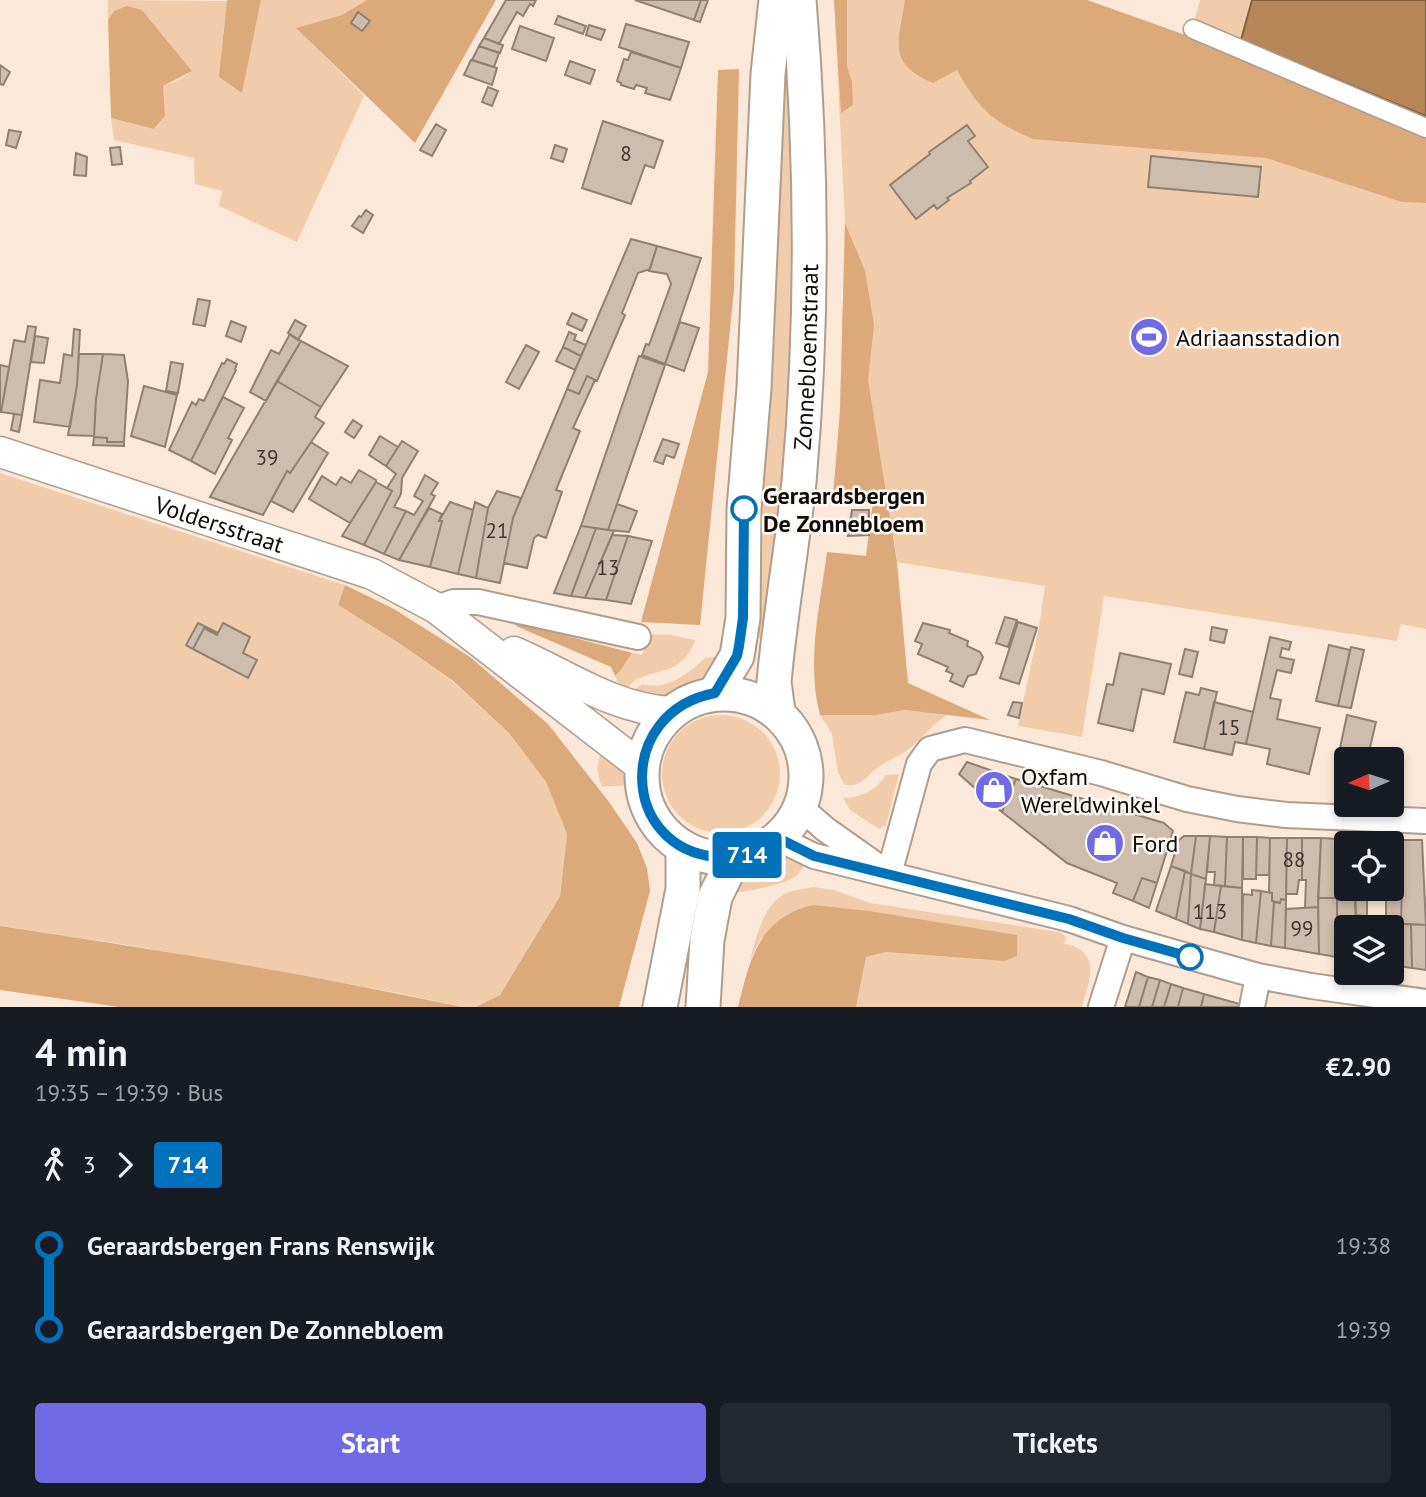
<!DOCTYPE html>
<html lang="en">
<head>
<meta charset="utf-8">
<style>
	body { margin:0; font-family:"PT Sans",sans-serif; background:#242831; color:#f1f3f6; height:100vh; display:flex; flex-direction:column; font-size:26px; white-space:nowrap }
	* { box-sizing:border-box; margin:0 }
	p { font-size:23px; color:#9ea1a6 }
	.icon { flex:none; width:38px; height:38px; fill:none; stroke:currentColor; stroke-width:2; stroke-linecap:round; stroke-linejoin:round }
	.map { position:relative; height:1007px; overflow:hidden }
	.details { display:flex; flex-direction:column; background:#171b24; flex:1 }
	.details>* { flex:none }
	.badge { padding:0 14px; border-radius:5px; font-size:24px; line-height:46px }
	.needle { width:46px; rotate:267deg }
	.fabs { position:absolute; left:1334px; top:747px; display:grid; gap:14px }
	.fabs a { display:grid; place-items:center; width:70px; height:70px; border-radius:7px; background:#171b24; box-shadow:0 4px 10px #0003; font-size:35px }
	.map>.badge { position:absolute; translate:-50% -50%; box-shadow:0 0 0 4px #fff }
	.legs { display:flex; align-items:center; gap:10px; height:77px; padding:0 35px; font-size:23px }
	.legs p { margin-inline-start:auto }
	.headline { display:flex; align-items:center; justify-content:space-between; height:119px; padding:0 35px }
	h1 { font-size:38px; font-weight:600; line-height:52px }
	.action { display:flex; gap:14px; margin-top:auto; padding:14px 35px }
	.action a { flex:1; height:80px; border-radius:7px; background:#716ae5; color:#fff; font-size:28px; font-weight:600; line-height:80px; text-align:center }
	.action a+a { background:#242831; color:#f1f3f6 }
	ul { padding:0 35px; list-style:none }
	li { display:flex; align-items:center; gap:24px; height:84px; font-size:26px }
	li i { display:grid; place-items:center; width:10px; height:100%; margin:0 9px; background:currentColor }
	li i::after { content:''; width:18px; height:18px; margin:-9px; border:5px solid; border-radius:50%; background:#171b24 }
	li p { margin-inline-start:auto }
	li:first-child i { background:linear-gradient(#0000 50%,currentColor 0) }
	li:last-child i { background:linear-gradient(currentColor 50%,#0000 0) }
	.map>svg:first-child { display:block }
</style>
</head>
<body>
<div class="map">
<svg width="1426" height="1007" viewBox="0 0 1426 1007">
	<rect width="100%" height="100%" fill="#fbe8d8"/>
	<path fill="#f1ccab" d="M108,0l120,1 -5,32 19,59 19,-92h106l-25,15 -45,13 67,68 -67,146 -78,-36 3,-15 -27,-7 -1,-26 -80,-18 -3,-22 44,11 10,-13 -2,-30 14,-5 15,-10 -50,-61 -28,1 -6,9z
		M834,0h253l103,37 10,-37h226v629l-25,-5 -4,17 -293,-45 -22,141 -64,-11 21,-99 6,-41 -148,-24 -3,-23 -21,-38 -40,-4 7,-86 5,-188z
		M784,68l7,1 5,7 -3,386 -26,177 -17,-1z
		M0,473l345,112 -7,20 61,38 54,39 56,51 37,49 21,52 -7,62 -60,99 -24,12h-14l-63,-14 -265,-47 -134,-20z
		M650,634l21,1 24,5c-15,43 -50,23 -69,50l-5,-2 -6,-12 6,-6 11,-17 10,2z
		M716,657l9,2 -11,14 -51,24 -32,-5 11,-8c25,7 46,-10 63,-26z
		M905,710l42,5c-16,10 -26,26 -42,37 -9,6 -20,10 -29,17 -10,8 -17,20 -32,15l-6,-11 -6,-39 -12,-19h57z
		M662 774a59 59 0 1 1 118 0a59 59 0 1 1-118 0Z
		M604,750l16,14 7,21 -25,2c-6,-14 -7,-24 2,-37z
		M899,774l-13,51 -7,4 -29,-19 -7,-12c19,-1 32,-7 43,-23z
		M774,858h17l14,4c-2,4 -5,11 -9,14 -12,9 -55,17 -70,18l16,-24z
		M813,887l21,3 36,13 189,29 5,3 2,5 -3,3c39,8 27,36 19,64h-226l10,-50 20,-5 118,9 -243,-23 -11,22c6,-21 12,-51 31,-64 8,-6 22,-7 32,-9z"/>
	<path fill="#dca97a" d="M227,0h34l-19,93 -23,-16z
		M367,0h129l-81,143 -119,-115 46,-13z
		M834,0h13v66l5,16 1,23 -12,8z
		M905,0h182l104,37 235,101v65l-24,-1 -136,-44 -233,-19c-41,-17 -55,-31 -76,-69l-24,13c-47,-19 -34,-43 -28,-83z
		M127,6l15,4 50,61 -29,15 2,30 -11,13 -43,-11 -3,-98 6,-9z
		M739,69l-5,221 -34,335 -59,-3 67,-250 10,-302z
		M845,223l20,48 9,54 -6,55 29,182 11,121 82,37 -85,-10 -28,5h-57c-14,-53 0,-110 7,-163l39,4 7,-55 -40,-4 7,-86z
		M345,585l49,24 76,48 78,67 61,78 28,41 10,25 3,23 -31,116h-143l24,-12 60,-99 7,-62 -21,-52 -37,-49 -56,-52 -54,-38 -61,-38z
		M518,623l114,30 -11,17 -6,6 -4,-9 -95,-41z
		M813,905l56,6 148,24v21l-13,5 -118,-9 -20,5 -10,50h-118c12,-47 20,-89 75,-102z
		M0,926c154,23 309,48 462,81h-343l-119,-17z"/>
	<path fill="#b68558" stroke="#84603f" stroke-width="2" d="M1252,0h174v116l-185,-76z"/>
	<path fill="#cebcac" stroke="#918071" stroke-width="2" d="M506,0h30l-3,6 -3,-2 -7,12 -6,-4 -18,32 -15,-6z
		M635,0h66l-7,20z
		M701,0h7l-8,22 -6,-2z
		M358,12l12,9 -8,10 -11,-8z
		M558,16l28,10 -3,8 -28,-10z
		M626,24l63,18 -8,26 -62,-21z
		M589,25l16,5 -4,10 -15,-5z
		M520,26l34,12 -8,23 -34,-12z
		M484,38l19,7 -3,8 -21,-7z
		M479,46l20,7 -5,14 -22,-7z
		M631,52l50,16 -11,32 -25,-7 2,-5 -11,-3 -2,4 -13,-4v-2l-4,-2 7,-22 4,1z
		M471,60l26,8 -5,17 -28,-10z
		M570,61l25,9 -5,14 -25,-9z
		M0,65l10,7 -7,13 -3,-1z
		M488,87l10,4 -6,15 -10,-4z
		M603,121l60,20 -9,27 -9,-3 -14,39 -49,-16z
		M436,124l10,6 -14,26 -12,-6z
		M967,125l8,11 -7,5 20,26 -18,14 1,2 -24,15 2,2 -12,9 -3,-4 -18,14 -26,-34 40,-31 -1,-2z
		M9,130l12,2 -5,16 -10,-3z
		M555,145l12,4 -4,13 -12,-4z
		M120,147l2,17 -10,1 -2,-17z
		M76,153l11,4 -1,19 -12,-1z
		M1151,156l110,11 -3,30 -110,-10z
		M366,210l7,5 -10,18 -11,-7 7,-10 2,1z
		M631,239l26,7 -7,23 -12,4 -16,40 3,2 -28,66 -10,-5 -8,18 -12,-5z
		M657,246l44,12 -36,106 -23,-9 4,-11 3,1 22,-61 -4,-10 -18,-3z
		M198,299l12,2 -5,25 -12,-2z
		M572,313l15,7 -5,11 -15,-7z
		M295,320l11,6 -8,14 -10,-7z
		M231,321l15,6 -5,15 -15,-6z
		M680,322l19,6 -15,43 -19,-7z
		M28,326l8,1 -14,88 -21,-3 13,-72 11,2z
		M74,329l6,1 -3,55 -7,42 -36,-5 6,-42 20,3 4,-29 8,2z
		M569,332l7,3 -2,5 12,5 -5,11 -18,-9z
		M290,334l11,7 -35,60 -16,-9 21,-42 8,4z
		M35,336l13,2 -4,25 -13,-1z
		M301,341l47,25 -27,41 -44,-26z
		M526,345l13,7 -20,37 -13,-7z
		M563,347l18,9 -6,14 -19,-9z
		M79,354h24l-7,45 -2,37 -26,-1 9,-50z
		M103,354l21,1 4,26 -4,61h-17v-4l-13,-1 2,-38z
		M639,356l26,9 -48,139 -9,26 -27,-4z
		M227,359l10,5 -2,5 1,1 -45,91 -22,-11 23,-48 4,3 3,-6 5,2 18,-38 2,1z
		M171,362l12,2 -5,29 -12,-2z
		M0,365l9,2 -8,45h-1z
		M587,376l8,4 -22,48 7,3 -24,59 6,2 -16,46 -8,-3 -4,3 -7,30 -23,-5 9,-45 54,-129 12,5z
		M277,381l44,26 -6,10 9,6 -34,50 -3,-2 -24,44 -53,-18z
		M144,386l33,9 -12,52 -34,-11z
		M223,397l21,11 -16,30 4,2 -17,34 -24,-13z
		M14,414l8,1 -3,17 -8,-2z
		M353,420l9,6 -8,12 -9,-6z
		M380,436l18,11 -12,19 -17,-11z
		M94,437l13,1v4h17v4l-31,-1z
		M663,439l16,5 -5,14 -8,-3 -3,9 -9,-3z
		M402,441l16,10 -16,27 -1,16 -7,13 12,4 -22,43 -20,-9 28,-54 -5,-3 9,-14 -10,-8z
		M311,442l17,11 -35,59 -22,-11 16,-30 3,2z
		M359,470l17,10v2l-26,41 -41,-24 13,-23 14,9 5,-8 10,6z
		M425,475l13,8 -7,11 4,2 -36,64 -15,-6 22,-43 8,4 9,-14 -9,-5z
		M376,482l16,9 -28,54 -22,-9z
		M497,491l24,7 -8,20 -13,65 -24,-5 12,-70z
		M450,502l23,8 -15,64 -28,-7 12,-46h-3z
		M475,502l13,6 -12,70 -18,-4z
		M617,504l20,7 -8,21 -21,-2z
		M429,508l13,6 -3,7h3l-12,46 -31,-7z
		M852,510h17v25l-21,1z
		M581,526l15,2 -25,68 -17,-3z
		M596,528l18,3 -29,67 -14,-2z
		M612,535l16,1 -22,64 -21,-2z
		M628,536l24,5 -21,63 -25,-4z
		M1005,617l12,3 -9,27 -12,-4z
		M1018,622l19,6 -18,56 -19,-6z
		M198,623l20,10 -1,2 -13,-7 -11,21 -7,-4z
		M223,623l27,14 -7,16 14,7 -9,18 -55,-29 11,-21 13,7z
		M923,623l27,7 -1,3 19,8 -1,5 13,6 3,5 -7,17 -8,2 -5,11 -13,-6 3,-7 -7,-3 2,-4 -30,-13 4,-10 -7,-3z
		M1212,627l15,3 -3,13 -14,-3z
		M1270,637l21,5 -2,8 -7,-2 -2,9 14,3 -3,13 -14,-3 -7,28 11,2 -4,19 43,9 -11,46 -42,-10 3,-15 -24,-5z
		M1329,645l21,5 -12,56 -22,-5z
		M1351,647l13,3 -13,58 -13,-2z
		M1185,649l13,3 -6,25 -13,-3z
		M1120,653l51,11 -7,30 -22,-5 -9,42 -35,-8 9,-39 6,1z
		M1201,688l16,4 -13,57 -30,-7 12,-50 13,3z
		M1013,702l9,1 -3,15 -11,-3z
		M1214,702l39,10 -7,32 -11,-2 -3,13 -28,-6z
		M1347,715l29,7 -9,38h-21v4l-9,-2z
		M967,762l49,17 -14,33 -43,-38z
		M1016,779l148,44 9,8 -16,52 -15,-5 -9,23 -20,-8 4,-10 -50,-20 -65,-51z
		M1184,836h12l-5,38 -20,-8 8,-26z
		M1196,836h14l-4,43 -15,-5z
		M1210,836l17,1 -2,49 -11,-1 1,-13h-8z
		M1227,837h16l-1,51 -17,-2z
		M1243,837h14l-1,42h-13z
		M1257,837l13,1 -1,37h-13z
		M1270,838h17l-1,62 -5,-1 -1,4 -8,-2v-8l-3,-1z
		M1287,838h15v42h-3l-2,14h-11z
		M1302,838h19l-3,69 -13,1 1,-28h-4z
		M1321,838l16,1v59h-19z
		M1337,839h17v5h-8v45h9v10l-18,-1z
		M1385,839l18,1 -2,84 -15,-1v-34h5v-45h-6z
		M1403,840h19l4,85 -25,-1z
		M1171,866l14,5 -9,48 -20,-8z
		M1185,871l6,3 -3,50 -12,-5z
		M1191,874l15,5 -6,50 -12,-5z
		M1142,878l15,5 -8,25 -16,-7z
		M1205,884l16,2 -7,46 -14,-3z
		M1221,886l21,2v52l-28,-8z
		M1355,889h16v11h-4v17l-11,-2z
		M1371,889h15v9l-15,1z
		M1252,890l9,1 -5,52 -14,-3 1,-46 9,1z
		M1261,891l11,2v8l2,1 -3,44 -15,-3z
		M1318,898h19v59l-18,-3z
		M1337,898l18,1 1,29h-10v30l-9,-1z
		M1281,899l5,1 -1,48 -14,-2 3,-44 6,1z
		M1318,907l1,47 -34,-6 1,-39z
		M1356,915l13,2v11h-13z
		M1369,917l17,3v8h-17z
		M1386,923l15,1 -2,42 -8,-1v-37h-5z
		M1401,924h10l1,44 -13,-2z
		M1411,924l15,1v45l-14,-2z
		M1136,972l12,5 -9,30h-14z
		M1148,977l12,3 -8,27h-13z
		M1160,980l11,4 -7,23h-12z
		M1171,984l12,4 -5,19h-14z
		M1183,988l21,6 -3,13h-23z
		M1204,994l46,13h-49z"/>
	<g fill="none" stroke-linecap="round" stroke-linejoin="round">
		<defs>
			<path id="pedestrian" d="M1193,29l233,99"/>
			<path id="minor" d="M436,608l18,-6h24l160,35
				M800,807l25,22 51,36
				M777,838l37,18 255,63 54,19 135,38 53,10 115,16
				M889,874l30,-110 11,-15 35,-9 136,33 86,26 50,10 49,6 140,6
				M1101,1007l22,-69
				M1252,1007l6,-31"/>
			<g id="tertiary">
				<path id="s1" d="M0,452l372,122 64,34 206,159"/>
				<path d="M514,652c52,22 99,57 157,60"/>
			</g>
			<g id="secondary">
				<path d="M715,693l22,-37 6,-38 1,-109 10,-121 14,-314 8,-74"/>
				<circle cx="724" cy="776" r="82"/>
				<path id="s2" d="M778,712l-4,-30c6,-67 18,-133 25,-200 14,-158 13,-324 0,-482"/>
				<path d="M660,1007l23,-118v-42"/>
				<path d="M703,1007l4,-67 8,-43 19,-39"/>
			</g>
		</defs>
		<use href="#pedestrian" stroke="#af9d8d" stroke-width="21"/>
		<use href="#minor" stroke="#af9d8d" stroke-width="28"/>
		<use href="#tertiary" stroke="#af9d8d" stroke-width="33"/>
		<use href="#secondary" stroke="#af9d8d" stroke-width="37"/>
		<use href="#pedestrian" stroke="#fff" stroke-width="18"/>
		<use href="#minor" stroke="#fff" stroke-width="24"/>
		<use href="#tertiary" stroke="#fff" stroke-width="30"/>
		<use href="#secondary" stroke="#fff" stroke-width="33"/>
	</g>
	<g fill="none" stroke-linecap="round" stroke-linejoin="round">
		<defs>
			<path id="line-1" d="M744,509l-1,109 -4,28 -2,10 -22,37c-100,19 -95,156 2,164 24,1 41,-5 61,-19l36,18 255,63 54,19 67,19"/>
		</defs>
		<use href="#line-1" stroke="#fff" stroke-width="16"/>
		<use href="#line-1" stroke="#0072bc" stroke-width="10"/>
	</g>
	<defs>
		<symbol id="stadium-disc" viewBox="-11 -11 22 22"><circle r="9.5" fill="#716ae5" stroke="#fcf9f5"/><path d="M0-5a6.5 5 0 1 0 0 10a6.5 5 0 1 0 0-10ZM-3.5-1.8h7v3.6h-7Z" fill="#fff"/></symbol>
		<symbol id="shop-disc" viewBox="-11 -11 22 22"><circle r="9.5" fill="#716ae5" stroke="#fcf9f5"/><path d="M-5-2.5h2.3a2.7 3.5 0 0 1 5.4 0H5L5.5 6h-11ZM-1.5-2.5h3a1.5 2.3 0 0 0-3 0Z" fill="#fff"/></symbol>
	</defs>
	<g fill-rule="evenodd">
		<use href="#stadium-disc" x="1127" y="315" width="44" height="44"/>
		<use href="#shop-disc" x="972" y="768" width="44" height="44"/>
		<use href="#shop-disc" x="1083" y="821" width="44" height="44"/>
	</g>
	<g fill="#fff" stroke="#0072bc" stroke-width="3.5">
		<circle cx="744" cy="509" r="12"/>
		<circle cx="1190" cy="957" r="12"/>
	</g>
	<g text-anchor="middle" dominant-baseline="central" stroke-width="5" stroke-linejoin="round" paint-order="stroke">
		<g font-size="21" fill="#403730">
			<text x="626" y="153">8</text>
			<text x="267" y="457">39</text>
			<text x="497" y="530">21</text>
			<text x="608" y="567">13</text>
			<text x="1229" y="727">15</text>
			<text x="1294" y="859">88</text>
			<text x="1210" y="911">113</text>
			<text x="1302" y="928">99</text>
		</g>
		<g font-size="24" fill="#110b06" stroke="#fcf9f5" text-anchor="start">
			<text x="1176" y="337">Adriaansstadion</text>
			<text x="1021" y="776">Oxfam<tspan x="1021" dy="28">Wereldwinkel</tspan></text>
			<text x="1132" y="843">Ford</text>
		</g>
		<g font-size="24" fill="#110b06" stroke="#fcf9f5">
			<text stroke="none"><textPath href="#s2" startOffset="357">Zonnebloemstraat</textPath></text>
			<text stroke="none"><textPath href="#s1" startOffset="231">Voldersstraat</textPath></text>
		</g>
		<g font-size="24" font-weight="bold" fill="#110b06" stroke="#fcf9f5" text-anchor="start">
			<text x="763" y="495">Geraardsbergen<tspan x="763" dy="28">De Zonnebloem</tspan></text>
		</g>
	</g>
</svg>
<div class="fabs">
<a><svg class="needle" viewBox="-14 -14 28 28"><path d="M0-13l5 13h-10z" fill="#e53935"/><path d="M0 13l5-13h-10z" fill="#9ea1a6"/></svg></a>
<a><svg class="icon" aria-label="locate" viewBox="0 0 24 24"><circle cx="12" cy="12" r="6"/><path d="M12 2v4M12 18v4M2 12h4M18 12h4"/></svg></a>
<a><svg class="icon" aria-label="layers" viewBox="0 0 24 24"><path d="M12 4l9 5-9 5-9-5zM3 14l9 5 9-5"/></svg></a>
</div>
<b class="badge" style="left:747px;top:855px;background:#0072bc;color:#fff">714</b>
</div>
<section class="details">
<div class="headline"><div><h1>4 min</h1><p>19:35 – 19:39 · Bus</p></div><b>€2.90</b></div>
<div class="legs"><svg class="icon" aria-label="walk" viewBox="0 0 24 24"><circle cx="13" cy="4" r="2"/><path d="M13 8l-2 6 4 7M11 14l-3 7M7 12l3-4h3l4 4"/></svg>3<svg class="icon" aria-label="forward" viewBox="0 0 24 24"><path d="M9 5l7 7-7 7"/></svg><b class="badge" style="background:#0072bc;color:#fff">714</b></div>
<ul>
<li><i style="color:#0072bc"></i><b>Geraardsbergen Frans Renswijk</b><p>19:38</p></li>
<li><i style="color:#0072bc"></i><b>Geraardsbergen De Zonnebloem</b><p>19:39</p></li>
</ul>
<div class="action"><a>Start</a><a>Tickets</a></div>
</section>
</body>
</html>
